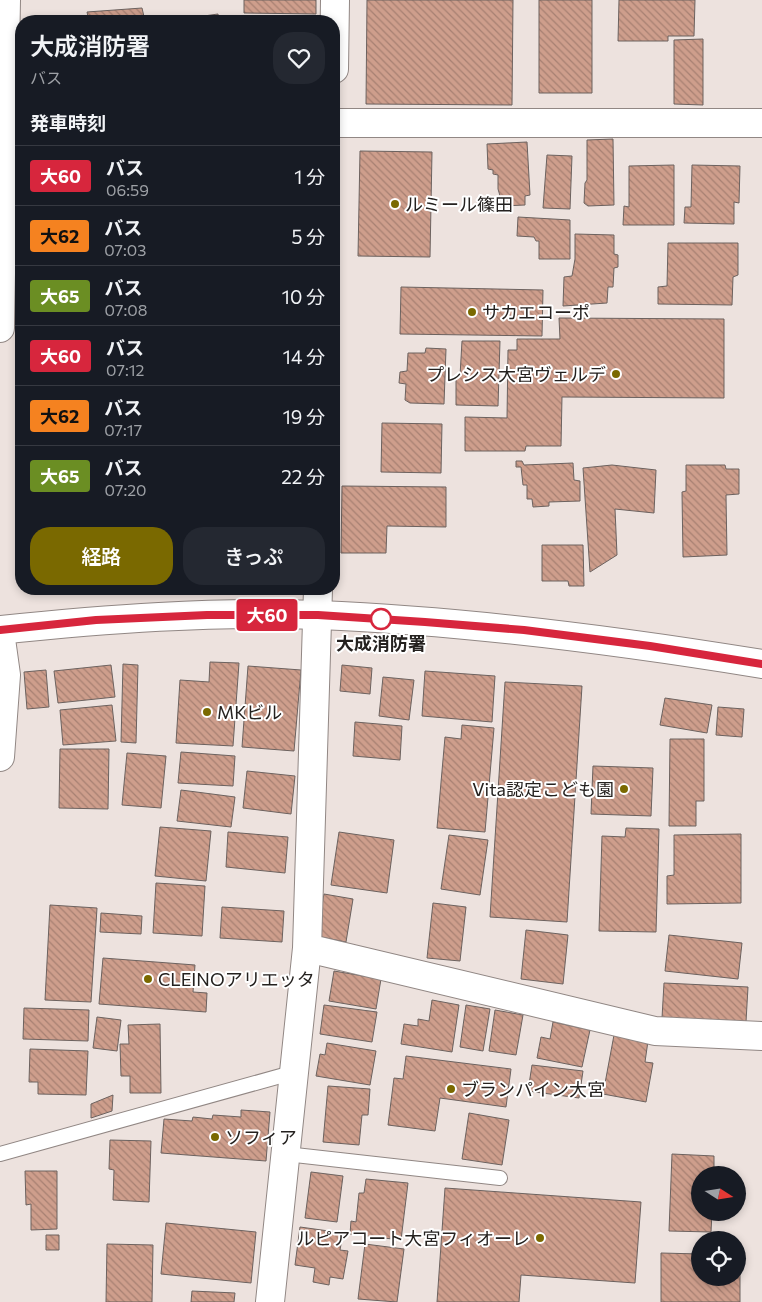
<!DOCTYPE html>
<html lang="ja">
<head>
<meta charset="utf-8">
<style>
	body { margin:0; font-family:Commissioner,"Noto Sans JP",sans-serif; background:#242831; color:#f1f3f6; height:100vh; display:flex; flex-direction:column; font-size:19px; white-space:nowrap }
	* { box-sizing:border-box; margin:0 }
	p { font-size:16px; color:#9ea1a6 }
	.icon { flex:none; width:28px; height:28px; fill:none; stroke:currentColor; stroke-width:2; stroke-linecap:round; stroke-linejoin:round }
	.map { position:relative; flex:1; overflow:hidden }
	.panel { position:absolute; left:15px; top:15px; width:325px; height:580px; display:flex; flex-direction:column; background:#171b24; border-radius:20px; box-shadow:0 2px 8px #0003 }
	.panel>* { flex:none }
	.badge { padding:0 10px; border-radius:4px; font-size:18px; line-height:32px }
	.needle { width:32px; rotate:102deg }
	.fabs { position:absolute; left:691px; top:1166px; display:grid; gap:10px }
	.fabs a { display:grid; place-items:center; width:55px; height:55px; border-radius:50%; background:#171b24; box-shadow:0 2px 8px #0003; font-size:25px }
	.map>.badge { position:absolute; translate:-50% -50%; box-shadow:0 0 0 2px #fff }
	h2 { padding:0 15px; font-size:19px; line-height:45px }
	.round { display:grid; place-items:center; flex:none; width:52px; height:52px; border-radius:20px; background:#242831 }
	.summary { display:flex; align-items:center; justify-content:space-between; height:85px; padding:0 15px }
	h1 { font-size:24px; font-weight:600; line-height:38px }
	.cta { display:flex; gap:10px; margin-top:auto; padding:10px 15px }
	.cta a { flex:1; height:58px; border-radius:20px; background:#7a6900; color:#fff; font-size:20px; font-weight:600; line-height:58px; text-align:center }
	.cta a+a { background:#242831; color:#f1f3f6 }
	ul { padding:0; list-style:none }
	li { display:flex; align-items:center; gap:15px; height:60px; padding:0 15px; border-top:1px solid #363941 }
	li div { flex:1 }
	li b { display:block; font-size:19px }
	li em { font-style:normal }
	li .badge { min-width:55px; font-weight:700; text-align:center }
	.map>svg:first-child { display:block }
</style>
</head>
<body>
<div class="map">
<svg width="762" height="1302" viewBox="0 0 762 1302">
	<defs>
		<pattern id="building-back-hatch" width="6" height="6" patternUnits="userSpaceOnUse" patternTransform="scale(1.25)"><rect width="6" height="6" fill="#ce9e8c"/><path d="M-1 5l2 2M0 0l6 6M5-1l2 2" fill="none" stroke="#a78072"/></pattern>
	</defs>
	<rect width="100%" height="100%" fill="#ede2de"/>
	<path fill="url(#building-back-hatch)" stroke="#6c625f" d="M244,0h72v14l-72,-1z
		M367,0h146l-1,105 -146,-1z
		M539,0h53v93h-53z
		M619,0h76l-1,36h-26v5h-50z
		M142,8l3,13h-56l-2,-9z
		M218,14l1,7h-35l-1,-2z
		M703,39v66l-29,-1v-64z
		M613,139l1,66 -26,1 -4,-3 1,-20 2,-3v-40z
		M527,142l3,53 -5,1v9l-22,1 -5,-17v-14l-5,-1v-4l-5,-1 -1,-25z
		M360,151l72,1 -2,105 -72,-1z
		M547,155l25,1 -2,53 -27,-1z
		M674,165v60h-51l1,-19 5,1v-41z
		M692,165l48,1 -1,37 -5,-1v22l-50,-1 1,-16h6z
		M518,217l52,3v39h-31v-18h-3l-2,-4 -17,-1z
		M575,234l39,1v19l4,1v12l-4,1 -1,19h-5l-1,16 -44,3 1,-29 8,-1 3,-17z
		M668,243h70v32l-5,2 -1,28 -74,-1v-17l9,-1z
		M401,287l142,3 -1,46 -142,-2z
		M559,318l165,1v79l-162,-1 -1,49h-35l-1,5h-60v-34l42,1 1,-68h9v-11h43z
		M462,341h38l-2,65 -42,-1v-29h4z
		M426,348l20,1 -2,55 -34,-1 -5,-3 1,-16 -7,-1 1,-11 7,-1 1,-18h17z
		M382,423l60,1 -1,49 -60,-1z
		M516,461h6l2,4 49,-2 1,17 6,1v20l-31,1v4l-16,1 -1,-8h-5v-14h-4l-2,-18h-5z
		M612,465l44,5 -2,43 -39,-4 2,46 -27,17 -7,-104z
		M686,465h39l1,4h13v25l-13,1 1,60 -44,2 -1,-65 4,-1z
		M342,486l104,1v40l-59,-1 -1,27h-45z
		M542,545h41l1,41h-15l-1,-5h-26z
		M210,662l29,1 -6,83 -57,-3 4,-63 29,2z
		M123,664l15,1 -2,78 -15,-1z
		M111,665l4,32 -57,6 -4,-32z
		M342,665l30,3 -2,26 -30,-3z
		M248,666l53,4 -7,81 -52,-4z
		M46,670l3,37 -22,2 -3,-37z
		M425,671l70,5 -3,46 -70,-6z
		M383,677l31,3 -5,40 -30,-4z
		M505,682l77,4 -15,236 -77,-5z
		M665,698l47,7 -5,28 -47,-8z
		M112,705l4,36 -53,4 -3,-35z
		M718,707l26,2 -2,28 -26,-2z
		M355,722l47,4 -2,34 -47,-4z
		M462,725l32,3 -9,104 -48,-4 8,-91 16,2z
		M670,739h34v62h-8v25h-27z
		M60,749h49l-1,60 -49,-1z
		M181,752l54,4 -2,30 -55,-3z
		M127,753l39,3 -5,52 -39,-3z
		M593,766l60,2 -2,48 -60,-2z
		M247,771l48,5 -4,38 -48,-6z
		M181,790l54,7 -4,30 -54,-6z
		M160,827l51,4 -5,50 -51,-5z
		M626,828l33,1 -3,103 -57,-1 3,-95 23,1z
		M228,832l60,5 -3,36 -59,-6z
		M339,832l55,8 -7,53 -56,-8z
		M741,834v69l-74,1v-28l7,-1v-40z
		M449,835l39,5 -8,55 -39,-6z
		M156,883l49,3 -3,50 -49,-3z
		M324,894l29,5 -7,43 -30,-6z
		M433,903l33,4 -6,54 -33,-3z
		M50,905l47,3 -6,94 -46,-2z
		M222,907l62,4 -2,31 -62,-4z
		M101,913l41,3 -1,18 -41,-2z
		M526,930l42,5 -5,49 -42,-5z
		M669,935l73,8 -4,36 -73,-8z
		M103,958l92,7 -2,27 14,1 -1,19 -107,-8z
		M334,971l47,8 -5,30 -47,-8z
		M664,983l84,4 -2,35 -84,-4z
		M432,1000l27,5 -7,47 -51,-8 3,-20 14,2v-7l11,2z
		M324,1005l53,7 -5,30 -52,-8z
		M466,1005l24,4 -7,42 -23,-4z
		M24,1008l65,2 -1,31 -65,-2z
		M495,1010l28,5 -7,40 -27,-4z
		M97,1017l24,3 -4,31 -24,-3z
		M553,1022l37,8 -8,37 -45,-9 4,-21 9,2z
		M160,1024l1,69h-31v-17h-9l-1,-32h9l-1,-19z
		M614,1035l34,6 -3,21 8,1 -7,39 -43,-8z
		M327,1043l49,8 -6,34 -54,-9 4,-22 5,1z
		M30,1049l58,2 -2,44 -48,-1v-12h-9z
		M406,1056l105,13 -5,38 -66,-9 -5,33 -47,-6 6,-47 9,1z
		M532,1065l51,6 -4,27 -51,-7z
		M328,1086l42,3 -2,26h-6l-3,30 -36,-3z
		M113,1095l-1,16 -21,7v-14z
		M241,1110l29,2 -4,49 -105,-8 3,-34 28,2 1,-4 19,2 1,-4 28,2z
		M469,1113l40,7 -7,45 -40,-6z
		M110,1140l41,1 -2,61 -36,-2 1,-30 -5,-1z
		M672,1154l42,2v19h-14v37h12l-1,20 -42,-1z
		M25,1171h32v58l-26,1v-26l-5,1z
		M311,1172l32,4 -6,46 -32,-4z
		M366,1179l42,4 -7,57 -51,-6 1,-13 5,1 3,-29h5z
		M445,1188l196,14 -6,81 -114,-8 -2,27h-82z
		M166,1223l90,9 -5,51 -90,-9z
		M300,1227l43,6 -3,17 8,1 -5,28 -13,-2 -1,8 -16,-3 2,-14 -20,-3z
		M46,1235h13v15h-13z
		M107,1244l46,1 -1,57h-46z
		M365,1244l39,5 -7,53 -39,-3z
		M661,1253l39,1v24h38v-24h2v48h-79z
		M192,1291l43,2 -1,9h-43z"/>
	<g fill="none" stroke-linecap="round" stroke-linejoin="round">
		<defs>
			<path id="lane" d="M0,1154l295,-82
				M286,1154l214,24"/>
			<path id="street" d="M334,69l1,-69
				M334,123h428
				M0,328l6,-328
				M0,632l6,43 -6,82
				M307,948l348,83 107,5
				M270,1302l37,-354 11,-359"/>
			<path id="highway" d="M0,630c106,-11 212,-19 319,-15 149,6 296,25 443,49"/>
		</defs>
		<use href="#lane" stroke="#918784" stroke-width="16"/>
		<use href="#street" stroke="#918784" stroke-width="30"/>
		<use href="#highway" stroke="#918784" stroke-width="30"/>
		<use href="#lane" stroke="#fff" stroke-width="14"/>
		<use href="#street" stroke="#fff" stroke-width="28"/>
		<use href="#highway" stroke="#fff" stroke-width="28"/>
	</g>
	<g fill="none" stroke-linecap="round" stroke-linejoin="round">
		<defs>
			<path id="line" d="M0,630l96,-10 111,-5h111l107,7 99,8 126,16 112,18"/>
		</defs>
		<use href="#line" stroke="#fff" stroke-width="11"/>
		<use href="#line" stroke="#d7263d" stroke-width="8"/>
	</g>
	<g fill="#7a6900" stroke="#fff" stroke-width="2">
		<circle cx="395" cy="204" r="5"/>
		<circle cx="472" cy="312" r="5"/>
		<circle cx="616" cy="374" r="5"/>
		<circle cx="207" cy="712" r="5"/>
		<circle cx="624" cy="789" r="5"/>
		<circle cx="148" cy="979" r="5"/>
		<circle cx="451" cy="1089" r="5"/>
		<circle cx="215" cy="1137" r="5"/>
		<circle cx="540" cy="1238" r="5"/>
	</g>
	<circle fill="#fff" stroke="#d7263d" stroke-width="2.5" cx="381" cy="619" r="10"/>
	<g text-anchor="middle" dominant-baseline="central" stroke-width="4" stroke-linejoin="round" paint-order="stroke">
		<g font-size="18" fill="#24211f" stroke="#fff" text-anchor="start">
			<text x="405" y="204">ルミール篠田</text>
			<text x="482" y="312">サカエコーポ</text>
			<text x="606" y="374" text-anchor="end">プレシス大宮ヴェルデ</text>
			<text x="217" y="712">MKビル</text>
			<text x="614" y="789" text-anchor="end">Vita認定こども園</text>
			<text x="158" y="979">CLEINOアリエッタ</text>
			<text x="461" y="1089">ブランパイン大宮</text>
			<text x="225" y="1137">ソフィア</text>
			<text x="530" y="1238" text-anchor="end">ルピアコート大宮フィオーレ</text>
		</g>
		<g font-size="18" font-weight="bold" fill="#24211f" stroke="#fff">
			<text x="381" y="643">大成消防署</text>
		</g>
	</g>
</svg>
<div class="fabs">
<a><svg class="needle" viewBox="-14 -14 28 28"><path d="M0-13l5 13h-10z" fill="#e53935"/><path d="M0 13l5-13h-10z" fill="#9ea1a6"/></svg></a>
<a><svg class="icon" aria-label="locate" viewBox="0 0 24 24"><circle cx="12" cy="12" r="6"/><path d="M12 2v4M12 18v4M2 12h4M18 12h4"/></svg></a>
</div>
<b class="badge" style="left:267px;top:615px;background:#d7263d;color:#fff">大60</b>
<section class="panel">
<div class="summary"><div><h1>大成消防署</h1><p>バス</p></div><a class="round"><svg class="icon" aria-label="heart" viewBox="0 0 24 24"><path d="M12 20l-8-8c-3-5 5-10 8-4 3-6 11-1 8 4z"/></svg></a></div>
<h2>発車時刻</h2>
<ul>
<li><span class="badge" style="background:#d7263d;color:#fff">大60</span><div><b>バス</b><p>06:59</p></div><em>1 分</em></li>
<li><span class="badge" style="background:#f58220;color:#111">大62</span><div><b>バス</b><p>07:03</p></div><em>5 分</em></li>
<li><span class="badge" style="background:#6b8e23;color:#fff">大65</span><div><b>バス</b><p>07:08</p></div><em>10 分</em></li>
<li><span class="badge" style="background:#d7263d;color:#fff">大60</span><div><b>バス</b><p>07:12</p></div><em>14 分</em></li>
<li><span class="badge" style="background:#f58220;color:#111">大62</span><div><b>バス</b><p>07:17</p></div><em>19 分</em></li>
<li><span class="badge" style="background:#6b8e23;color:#fff">大65</span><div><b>バス</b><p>07:20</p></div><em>22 分</em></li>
</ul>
<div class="cta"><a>経路</a><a>きっぷ</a></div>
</section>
</div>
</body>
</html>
